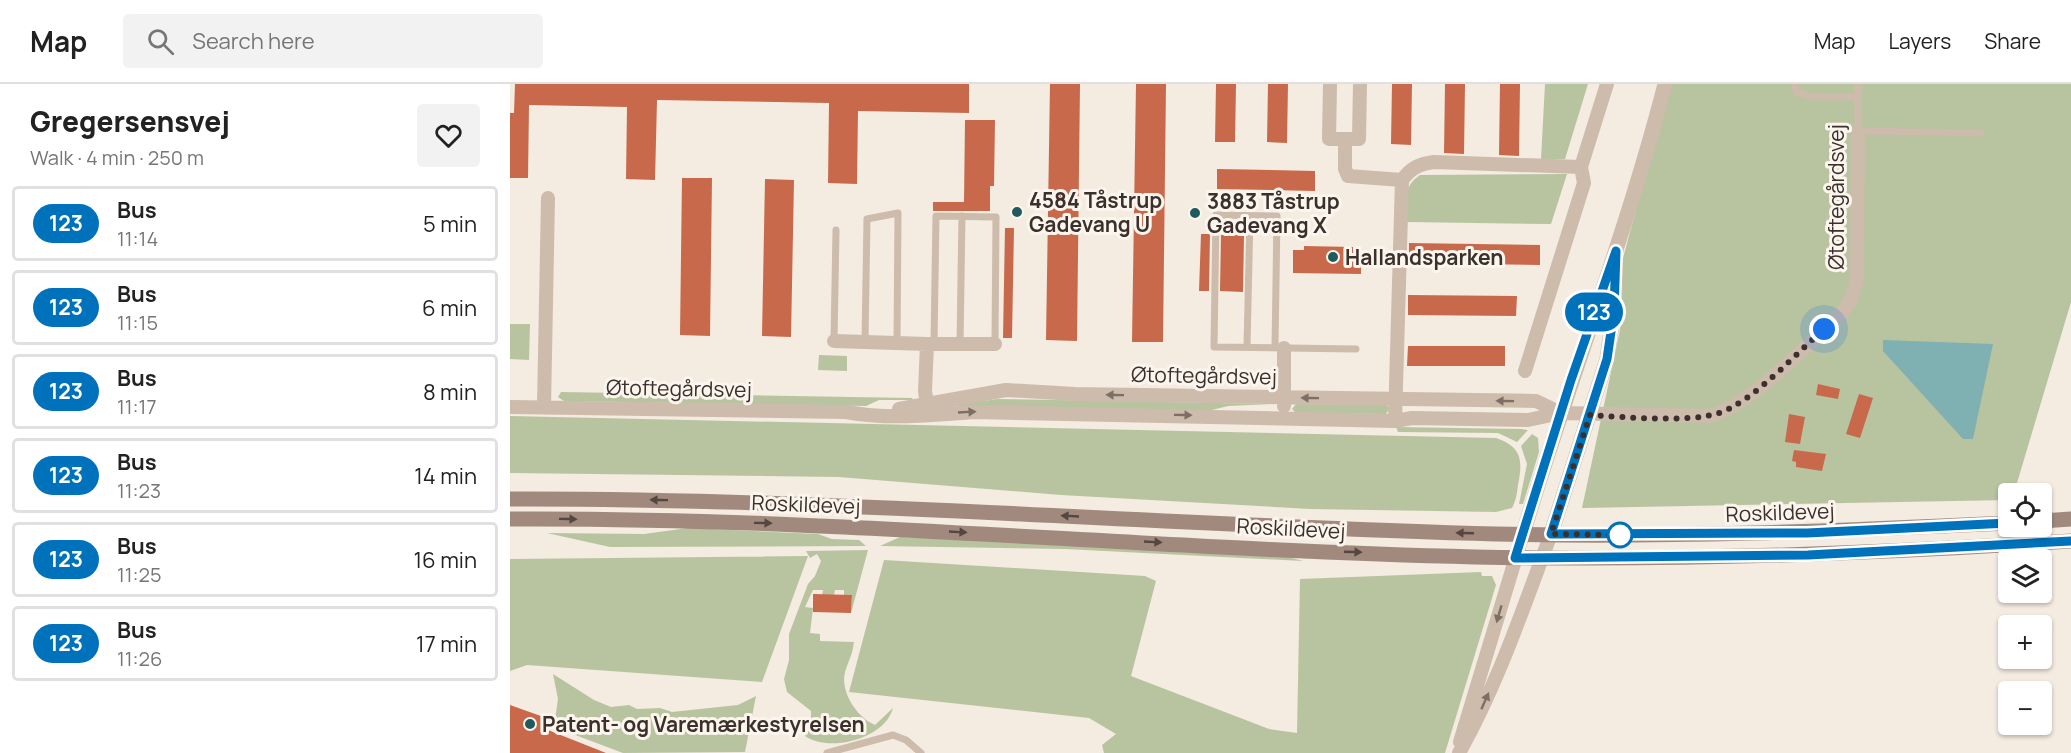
<!DOCTYPE html>
<html lang="en">
<head>
<meta charset="utf-8">
<style>
	body { margin:0; font-family:Manrope,sans-serif; background:#f2f2f2; color:#222; height:100vh; display:flex; flex-direction:column; font-size:22px; white-space:nowrap }
	* { box-sizing:border-box; margin:0 }
	p { font-size:20px; color:#767676 }
	.icon { flex:none; width:33px; height:33px; fill:none; stroke:currentColor; stroke-width:2; stroke-linecap:round; stroke-linejoin:round }
	.map { position:relative; flex:1; overflow:hidden }
	.drawer { display:flex; flex-direction:column; background:#fff; width:510px }
	.drawer>* { flex:none }
	.badge { padding:0 12px; border-radius:20px; font-size:21px; line-height:39px }
	.controls { position:absolute; left:1488px; top:399px; display:grid; gap:12px }
	.controls a { display:grid; place-items:center; width:54px; height:54px; border-radius:6px; background:#fff; box-shadow:0 2px 4px #0004; font-size:30px }
	.you { position:absolute; width:30px; height:30px; margin:-15px; border:4px solid #fff; border-radius:50%; background:#1a73e8; box-shadow:0 0 0 9px #1a73e833 }
	.map>.badge { position:absolute; translate:-50% -50%; box-shadow:0 0 0 3px #fff }
	.round { display:grid; place-items:center; flex:none; width:63px; height:63px; border-radius:6px; background:#f2f2f2 }
	.head { display:flex; align-items:center; justify-content:space-between; height:102px; padding:0 30px }
	h1 { font-size:28px; font-weight:800; line-height:45px }
	ul { padding:0; list-style:none }
	li { display:flex; align-items:center; gap:18px; height:75px; margin:0 12px 9px; padding:0 18px; border:3px solid #e0e0e0; border-radius:6px }
	li div { flex:1 }
	li b { display:block; font-size:22px }
	li em { font-style:normal }
	li .badge { min-width:66px; font-weight:700; text-align:center }
	header { display:flex; align-items:center; gap:36px; box-sizing:border-box; height:84px; padding:0 30px; background:#fff; border-bottom:2px solid #e0e0e0 }
	header strong { font-size:28px }
	nav { display:flex; gap:33px; margin-inline-start:auto; font-size:21px }
	.search { width:420px; height:54px; background:#f2f2f2; display:flex; align-items:center; gap:15px; box-sizing:border-box; padding:0 21px; border-radius:6px; color:#767676; font-size:22px }
	main { display:flex; flex:1; min-height:0 }
	.map>svg:first-child { display:block }
</style>
</head>
<body>
<header>
<strong>Map</strong>
<div class="search"><svg class="icon" aria-label="search" viewBox="0 0 24 24"><circle cx="10" cy="10" r="6"/><path d="M15 15l6 6"/></svg>Search here</div>
<nav><a>Map</a><a>Layers</a><a>Share</a></nav>
</header>
<main>
<section class="drawer">
<div class="head"><div><h1>Gregersensvej</h1><p>Walk · 4 min · 250 m</p></div><a class="round"><svg class="icon" aria-label="heart" viewBox="0 0 24 24"><path d="M12 20l-8-8c-3-5 5-10 8-4 3-6 11-1 8 4z"/></svg></a></div>
<ul>
<li><span class="badge" style="background:#0072bc;color:#fff">123</span><div><b>Bus</b><p>11:14</p></div><em>5 min</em></li>
<li><span class="badge" style="background:#0072bc;color:#fff">123</span><div><b>Bus</b><p>11:15</p></div><em>6 min</em></li>
<li><span class="badge" style="background:#0072bc;color:#fff">123</span><div><b>Bus</b><p>11:17</p></div><em>8 min</em></li>
<li><span class="badge" style="background:#0072bc;color:#fff">123</span><div><b>Bus</b><p>11:23</p></div><em>14 min</em></li>
<li><span class="badge" style="background:#0072bc;color:#fff">123</span><div><b>Bus</b><p>11:25</p></div><em>16 min</em></li>
<li><span class="badge" style="background:#0072bc;color:#fff">123</span><div><b>Bus</b><p>11:26</p></div><em>17 min</em></li>
</ul>
</section>
<div class="map">
<svg width="1561" height="669" viewBox="0 0 1561 669">
	<rect width="100%" height="100%" fill="#f4ebe1"/>
	<path fill="#b8c4a0" d="M1035,0h43l-23,75h-24z
		M1160,0h401v218l-57,191 -6,1v6l-426,8 38,-178 3,-72z
		M1057,90l-16,50 -144,-2c-1,-20 -5,-35 13,-47z
		M0,240h20l-1,36 -19,-1z
		M309,271l28,1v15l-29,-1z
		M51,308l351,6 1,2h-34l-13,6 -302,-5 -6,-4z
		M488,315l275,5h1l-46,2 -20,5 -264,-5z
		M786,320l90,1 4,3 -4,6 -90,-1 -4,-4z
		M0,332l986,22c26,9 27,22 22,47 -1,8 -2,16 -6,23l-16,4 -186,-3 -249,-14 -222,-18 -329,-4z
		M886,343l125,2 7,1 -11,12 -19,-9 -100,-1z
		M1022,350l6,4 1,14 -16,52h-4l8,-40 -6,-18z
		M178,444l130,6 14,5 27,1 7,6 -256,1 -63,-14 97,1z
		M390,453l377,17 26,7 -238,-12 -185,-3z
		M358,466l-17,63 1,-18h-8v-5h-9l-1,5h-12l1,-5h-10l-8,17 8,1 -3,25 10,1v7l34,1c-2,14 -4,15 -8,27 -8,21 11,49 29,56l18,-17c-8,31 -64,45 -88,28l6,-12v-13l-24,-19 -3,-13 5,-19v-26l19,-50 7,-8 6,-15 -4,-7 -7,4 -4,-7z
		M298,472l-46,126 -235,-17 -17,6v-112z
		M374,476l261,16 11,5 -25,95 138,53 28,4 3,-154 181,-7 1,4h10l4,9 -51,168h-341l-2,-8 14,-11 -27,-16 -240,-26z
		M43,590l41,26 17,7 18,-2 8,4 23,-1 12,4 66,-7 18,-9 -11,56 -122,1 -69,-26 4,-28z"/>
	<path fill="#7fb0b2" d="M1373,256l110,4 -20,95h-10l-80,-88z"/>
	<path fill="#c8694b" d="M5,0h454v29l-111,-2 -1,73 -29,-1 1,-80 -172,-3 -2,80 -29,-1 1,-72 -98,-2 -1,73h-18v-65h4z
		M540,0h30l-3,257 -31,-1z
		M626,0h30l-3,258h-31z
		M706,0h20l-1,58h-20z
		M758,0h20l-1,59 -20,-1z
		M882,0h20l-1,61 -20,-1z
		M935,0h20l-1,70 -20,-1z
		M990,0h20l-1,72 -20,-1z
		M455,36h30l-1,66h-4v25h-57v-9h31z
		M707,85l98,2v20l-98,-2z
		M172,94h30l-2,158 -30,-1z
		M255,95l29,1 -3,157 -29,-1z
		M495,144h9l-2,110h-9z
		M691,150h9l-1,57h-10z
		M711,151h23l-1,57 -23,-1z
		M899,159l131,2v20l-131,-2z
		M794,162l49,1v3l8,1v23l-68,-1v-23h11z
		M898,211l109,1 -1,20 -108,-1z
		M898,262h97v20h-98z
		M1308,300l22,5 -2,10 -22,-4z
		M1349,310l14,4 -13,40 -14,-4z
		M1279,330l16,3 -5,27 -15,-2z
		M1284,366l32,4 -4,17 -26,-4v-5l-4,-1z
		M303,510l39,1 -1,18 -38,-1z
		M0,621l42,15 -4,10 58,23h-96z"/>
	<g fill="none" stroke-linecap="round" stroke-linejoin="round">
		<path stroke="#cdbbac" stroke-width="7" d="M1285,0l1,8 16,5h46
			M1348,0v47l123,2
			M324,257l2,-111
			M355,258l2,-123 31,-6 -1,130
			M424,260l2,-128 60,1 -1,127
			M450,260l2,-128
			M737,263l3,-131
			M765,264l2,-132 -61,-1 -2,132 142,2
			M317,669l66,-18 13,5 15,13"/>
		<path stroke="#cdbbac" stroke-width="14" d="M820,0l-1,55h30l1,-55
			M835,55v30l3,7 54,4
			M324,257l93,3 -2,47 3,22
			M417,260h68
			M774,264v58
			M1015,287l59,-188 -3,-16 26,-83
			M0,323l336,5c44,8 86,3 129,0l420,9 17,-3 116,2 33,-7 148,3c41,-9 99,-73 132,-102l10,-14 6,-20 1,-149
			M34,323l4,-209
			M389,325l107,-19 69,4 461,7 25,12
			M885,337l7,-241c9,-12 17,-16 32,-18l147,5
			M950,658l63,-208
			M949,669c39,-69 64,-145 92,-219"/>
		<path stroke="#cdbbac" stroke-width="15" d="M1013,450c45,-151 103,-298 142,-450
			M1041,450l56,-175 7,-48 2,-45"/>
		<path stroke="#a18a7d" stroke-width="15" d="M0,415c329,-1 657,27 986,35 171,4 342,-3 512,-11
			M0,435c322,-2 643,31 965,38 198,4 398,-3 596,-16
			M1532,437l29,-2"/>
	</g>
	<defs><path id="oneway-solid" d="M-6-.8H1V-3.2L6.5 0L1 3.2V.8H-6Z" transform="scale(1.5)"/></defs>
	<g fill="#7d6f65">
		<use href="#oneway-solid" transform="translate(605 311) rotate(-179)"/>
		<use href="#oneway-solid" transform="translate(800 314) rotate(-179)"/>
		<use href="#oneway-solid" transform="translate(995 317) rotate(-179)"/>
		<use href="#oneway-solid" transform="translate(457 328) rotate(-3)"/>
		<use href="#oneway-solid" transform="translate(673 331) rotate(1)"/>
		<use href="#oneway-solid" transform="translate(989 530) rotate(106)"/>
		<use href="#oneway-solid" transform="translate(975 617) rotate(-66)"/>
	</g>
	<g fill="#544640">
		<use href="#oneway-solid" transform="translate(149 416) rotate(-179)"/>
		<use href="#oneway-solid" transform="translate(560 432) rotate(-177)"/>
		<use href="#oneway-solid" transform="translate(58 435) rotate(1)"/>
		<use href="#oneway-solid" transform="translate(253 439) rotate(1)"/>
		<use href="#oneway-solid" transform="translate(448 448) rotate(3)"/>
		<use href="#oneway-solid" transform="translate(955 449) rotate(-178)"/>
		<use href="#oneway-solid" transform="translate(643 458) rotate(3)"/>
		<use href="#oneway-solid" transform="translate(843 468) rotate(2)"/>
	</g>
	<g fill="none" stroke-linecap="round" stroke-linejoin="round">
		<defs>
			<path id="line" d="M1498,439l-201,10 -256,1 56,-175 7,-48 2,-60 -45,129 -56,178 293,-3 263,-14"/>
		</defs>
		<use href="#line" stroke="#fff" stroke-width="14"/>
		<use href="#line" stroke="#0072bc" stroke-width="9"/>
		<path stroke="#3b302b" stroke-width="6" stroke-dasharray="0 10.8" d="M1110,451l-69,-1 39,-119c33,2 99,8 129,-2 32,-10 79,-61 105,-84"/>
	</g>
	<g fill="#1f5a5e" stroke="#fbf5ee" stroke-width="2">
		<circle cx="507" cy="128" r="6"/>
		<circle cx="685" cy="129" r="6"/>
		<circle cx="823" cy="173" r="6"/>
		<circle cx="20" cy="640" r="6"/>
	</g>
	<circle fill="#fff" stroke="#0072bc" stroke-width="3" cx="1110" cy="451" r="12"/>
	<g text-anchor="middle" dominant-baseline="central" stroke-width="6" stroke-linejoin="round" paint-order="stroke">
		<g font-size="21" fill="#3b302b" stroke="#fbf5ee">
			<text transform="translate(1326 113) rotate(-90)">Øtoftegårdsvej</text>
			<text transform="translate(694 291) rotate(1)">Øtoftegårdsvej</text>
			<text transform="translate(169 304) rotate(1)">Øtoftegårdsvej</text>
			<text transform="translate(296 420) rotate(2)">Roskildevej</text>
			<text transform="translate(1270 428) rotate(-2)">Roskildevej</text>
			<text transform="translate(781 444) rotate(3)">Roskildevej</text>
		</g>
		<g font-size="21" font-weight="bold" fill="#3b302b" stroke="#fbf5ee" text-anchor="start">
			<text x="519" y="116">4584 Tåstrup<tspan x="519" dy="24">Gadevang U</tspan></text>
			<text x="697" y="117">3883 Tåstrup<tspan x="697" dy="24">Gadevang X</tspan></text>
			<text x="835" y="173">Hallandsparken</text>
			<text x="32" y="640">Patent- og Varemærkestyrelsen</text>
		</g>
	</g>
</svg>
<div class="controls">
<a><svg class="icon" aria-label="locate" viewBox="0 0 24 24"><circle cx="12" cy="12" r="6"/><path d="M12 2v4M12 18v4M2 12h4M18 12h4"/></svg></a>
<a><svg class="icon" aria-label="layers" viewBox="0 0 24 24"><path d="M12 4l9 5-9 5-9-5zM3 14l9 5 9-5"/></svg></a>
<a>+</a>
<a>−</a>
</div>
<div class="you" style="left:1314px;top:245px"></div>
<b class="badge" style="left:1084px;top:228px;background:#0072bc;color:#fff">123</b>
</div>
</main>
</body>
</html>
